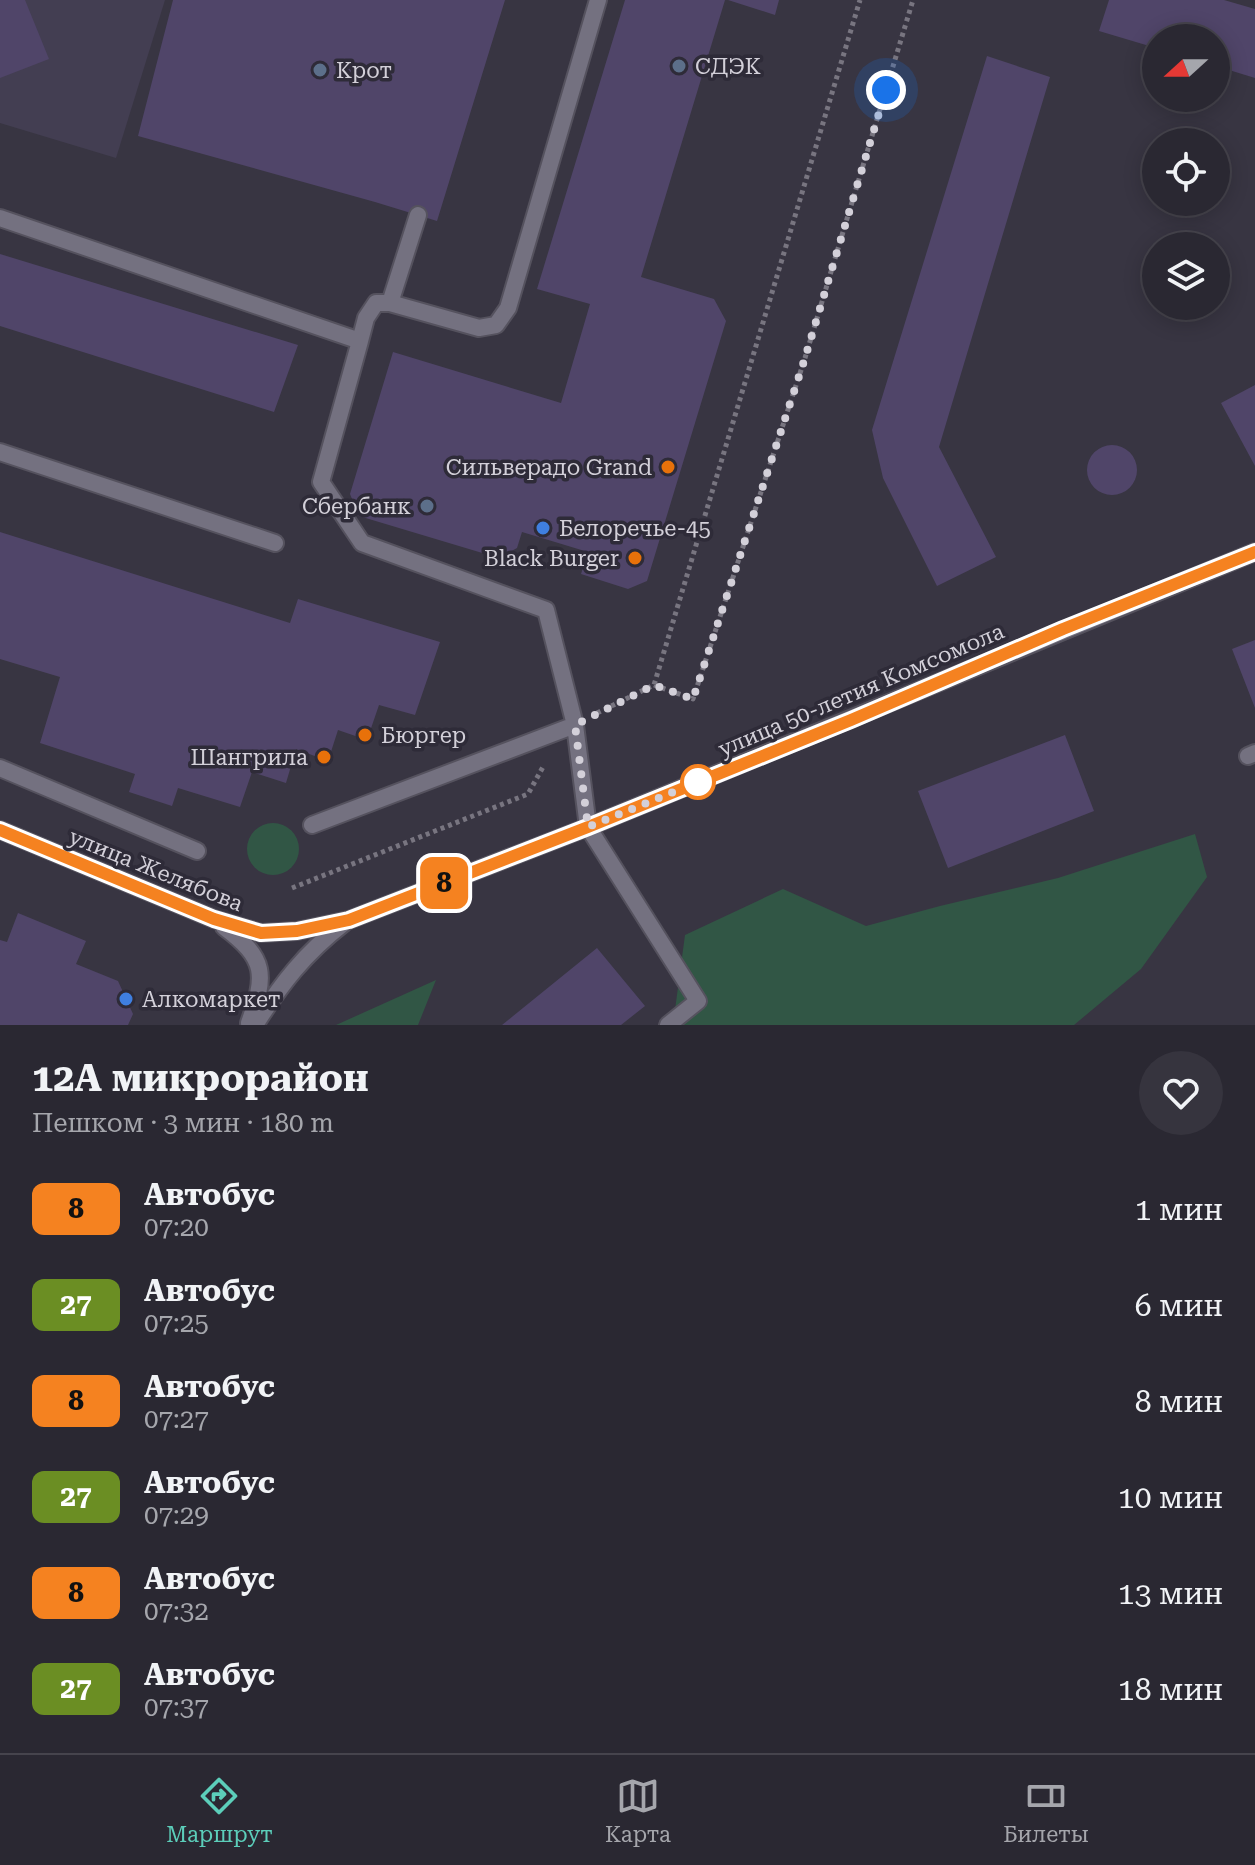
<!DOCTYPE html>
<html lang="ru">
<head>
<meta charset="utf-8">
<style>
	body { margin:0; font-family:"Roboto Serif",serif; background:#36343e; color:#f1f3f6; height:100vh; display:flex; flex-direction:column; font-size:30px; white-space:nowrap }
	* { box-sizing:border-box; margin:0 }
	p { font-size:26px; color:#a5a6ac }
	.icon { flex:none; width:44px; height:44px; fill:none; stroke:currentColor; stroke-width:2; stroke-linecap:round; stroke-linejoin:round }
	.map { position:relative; height:1025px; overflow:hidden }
	.drawer { display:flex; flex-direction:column; background:#2a2832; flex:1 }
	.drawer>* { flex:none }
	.badge { padding:0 16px; border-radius:12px; font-size:28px; line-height:52px }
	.needle { width:52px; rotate:249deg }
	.controls { position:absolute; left:1142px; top:24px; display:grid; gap:16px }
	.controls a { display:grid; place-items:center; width:88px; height:88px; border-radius:50%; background:#2a2832; box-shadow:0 4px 20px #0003,0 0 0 2px #46444d; font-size:40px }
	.you { position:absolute; width:40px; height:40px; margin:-20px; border:6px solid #fff; border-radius:50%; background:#1a73e8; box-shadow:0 0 0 12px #1a73e833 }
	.map>.badge { position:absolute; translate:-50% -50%; box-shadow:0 0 0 4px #fff }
	.round { display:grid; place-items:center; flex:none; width:84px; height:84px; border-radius:42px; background:#36343e }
	.overview { display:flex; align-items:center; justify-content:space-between; height:136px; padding:0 32px }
	h1 { font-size:38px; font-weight:700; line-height:60px }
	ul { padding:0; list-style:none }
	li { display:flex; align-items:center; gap:24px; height:96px; padding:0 32px }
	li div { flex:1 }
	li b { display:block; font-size:30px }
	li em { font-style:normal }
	li .badge { min-width:88px; font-weight:700; text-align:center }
	.tabs { display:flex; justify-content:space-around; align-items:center; height:112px; border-top:2px solid #46444d; background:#2a2832; font-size:22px; color:#a5a6ac }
	.tabs a { display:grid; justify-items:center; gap:4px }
	.tabs .selected { color:#5cceba }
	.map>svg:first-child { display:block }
</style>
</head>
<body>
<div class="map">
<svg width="1255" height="1025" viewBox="0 0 1255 1025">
	<rect width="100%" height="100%" fill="#383542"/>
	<path fill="#433e52" d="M0,0h165l-49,158 -116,-35z"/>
	<path fill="#315645" d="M247 849a26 26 0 1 1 52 0a26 26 0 1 1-52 0Z
		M1195,834l12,43 -66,92 -67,56h-401l12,-90 98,-46 83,37 74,-20 118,-28z
		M436,980l-18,45h-82z"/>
	<path fill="#504569" d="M0,0h25l24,59 -49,19z
		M173,0h332l-68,221 -62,-19 -237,-66z
		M625,0h100l-84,277 73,22 12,22 -79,260 -19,8 -47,-15 7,-22 -66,-20 -5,16 -18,10 -140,-42 -9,-22 43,-142 168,51 29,-99 -53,-15z
		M728,0h51l-4,15z
		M1109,0h115l31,9v69l-39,-12v-28h-60v10l-57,-17z
		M987,56l63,21 -111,370 57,110 -59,29 -54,-108 -11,-48z
		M0,254l298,91 -24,67 -274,-86z
		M1255,385v81l-34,-63z
		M1087 470a25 25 0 1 1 50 0a25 25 0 1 1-50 0Z
		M0,532l290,91 8,-24 142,43 -25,73 -36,-10 -12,35 -29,-10 -10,31 -32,-12 -10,34 -34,-11 -12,35 -62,-19 -6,18 -43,-14 6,-18 -95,-31 20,-66 -60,-18z
		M1255,640v68l-23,-59z
		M1065,735l29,76 -146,57 -30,-77z
		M18,913l68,28 -10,23 42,17 15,33 -5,11h-128v-85l7,2z
		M597,948l48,58 -24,19h-119z"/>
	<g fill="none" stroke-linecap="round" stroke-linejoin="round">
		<defs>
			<path id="lane" d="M0,218l360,123 6,-23 10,-15h14l89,25 17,-3 12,-17 90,-308
				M390,303l28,-88
				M360,341l-39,141 41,61 184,67 29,115 13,102 110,174 -30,24
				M0,452l275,91
				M1248,756l7,-3
				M0,768l197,83
				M312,825l263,-100"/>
			<path id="street" d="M0,830l214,89 47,14 36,-2 52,-11 239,-93 667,-275
				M224,927c43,32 42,48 25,96
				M255,1025c27,-42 49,-71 89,-102"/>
		</defs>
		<use href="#lane" stroke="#55525e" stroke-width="20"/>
		<use href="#street" stroke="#55525e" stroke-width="20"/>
		<path stroke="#787580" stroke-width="5" stroke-dasharray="4 4" stroke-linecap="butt" d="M654,685l39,14 112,-341 108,-358
			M597,713l57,-28 206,-685
			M292,888l236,-94 15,-27"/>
		<use href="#lane" stroke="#747180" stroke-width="16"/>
		<use href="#street" stroke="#747180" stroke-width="16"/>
	</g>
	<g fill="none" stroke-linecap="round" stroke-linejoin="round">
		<defs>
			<path id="line" d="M0,830l214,89 47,14 36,-2 52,-11 239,-93 263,-107 212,-91 192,-77"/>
		</defs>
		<use href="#line" stroke="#fff" stroke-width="18"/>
		<use href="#line" stroke="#f58220" stroke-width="12"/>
		<path stroke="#d3d0d9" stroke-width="8" stroke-dasharray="0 14.4" d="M698,782l7,-3 -117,48 -13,-102 79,-40 39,14 112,-341 81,-268"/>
	</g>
	<g fill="#5c6f8a" stroke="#2e2b38" stroke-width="3">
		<circle cx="679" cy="66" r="8"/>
		<circle cx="320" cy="70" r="8"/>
		<circle cx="427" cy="506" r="8"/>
	</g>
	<g fill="#e8710a" stroke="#2e2b38" stroke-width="3">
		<circle cx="668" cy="467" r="8"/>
		<circle cx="635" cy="558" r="8"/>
		<circle cx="365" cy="735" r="8"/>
		<circle cx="324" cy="757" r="8"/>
	</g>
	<g fill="#3f7fe0" stroke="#2e2b38" stroke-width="3">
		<circle cx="543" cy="528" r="8"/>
		<circle cx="126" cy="999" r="8"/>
	</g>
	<circle fill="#fff" stroke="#f58220" stroke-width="4" cx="698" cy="782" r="16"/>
	<g text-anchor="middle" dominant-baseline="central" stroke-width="7" stroke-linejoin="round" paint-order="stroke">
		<g font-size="22" fill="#d3d0d9" stroke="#2e2b38" text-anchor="start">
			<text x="695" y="66">СДЭК</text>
			<text x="336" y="70">Крот</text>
			<text x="652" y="467" text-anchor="end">Сильверадо Grand</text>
			<text x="411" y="506" text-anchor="end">Сбербанк</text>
			<text x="559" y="528">Белоречье-45</text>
			<text x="619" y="558" text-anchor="end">Black Burger</text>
			<text x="381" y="735">Бюргер</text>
			<text x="308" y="757" text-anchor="end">Шангрила</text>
			<text x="142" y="999">Алкомаркет</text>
		</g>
		<g font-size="22" fill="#d3d0d9" stroke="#2e2b38">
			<text transform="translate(861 690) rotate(-23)">улица 50-летия Комсомола</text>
			<text transform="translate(156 870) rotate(22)">улица Желябова</text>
		</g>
	</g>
</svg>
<div class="controls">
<a><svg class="needle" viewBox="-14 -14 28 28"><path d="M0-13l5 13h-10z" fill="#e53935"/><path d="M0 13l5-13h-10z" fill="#a5a6ac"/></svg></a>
<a><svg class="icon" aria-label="locate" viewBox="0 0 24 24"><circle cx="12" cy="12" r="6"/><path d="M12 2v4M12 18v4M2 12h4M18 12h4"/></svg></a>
<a><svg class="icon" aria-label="layers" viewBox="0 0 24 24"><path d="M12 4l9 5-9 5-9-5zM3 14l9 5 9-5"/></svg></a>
</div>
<div class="you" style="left:886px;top:90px"></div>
<b class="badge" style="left:444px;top:883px;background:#f58220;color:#111">8</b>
</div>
<section class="drawer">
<div class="overview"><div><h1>12А микрорайон</h1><p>Пешком · 3 мин · 180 m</p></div><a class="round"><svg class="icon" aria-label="heart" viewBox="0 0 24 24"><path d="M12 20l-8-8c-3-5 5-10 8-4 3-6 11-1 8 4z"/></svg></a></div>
<ul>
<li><span class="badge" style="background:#f58220;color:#111">8</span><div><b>Автобус</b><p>07:20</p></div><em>1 мин</em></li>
<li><span class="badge" style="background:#6b8e23;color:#fff">27</span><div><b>Автобус</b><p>07:25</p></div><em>6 мин</em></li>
<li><span class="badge" style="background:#f58220;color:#111">8</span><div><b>Автобус</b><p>07:27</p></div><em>8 мин</em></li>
<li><span class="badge" style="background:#6b8e23;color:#fff">27</span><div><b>Автобус</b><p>07:29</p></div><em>10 мин</em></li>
<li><span class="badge" style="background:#f58220;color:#111">8</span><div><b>Автобус</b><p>07:32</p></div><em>13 мин</em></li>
<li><span class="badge" style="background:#6b8e23;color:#fff">27</span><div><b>Автобус</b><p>07:37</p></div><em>18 мин</em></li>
</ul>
</section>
<nav class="tabs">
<a class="selected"><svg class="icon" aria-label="directions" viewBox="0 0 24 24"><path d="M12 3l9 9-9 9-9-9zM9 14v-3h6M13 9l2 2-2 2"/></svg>Маршрут</a>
<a><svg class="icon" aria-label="map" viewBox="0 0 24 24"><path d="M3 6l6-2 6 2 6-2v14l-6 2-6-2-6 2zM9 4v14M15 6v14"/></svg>Карта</a>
<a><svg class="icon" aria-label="tickets" viewBox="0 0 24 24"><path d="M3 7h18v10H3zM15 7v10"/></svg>Билеты</a>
</nav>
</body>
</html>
